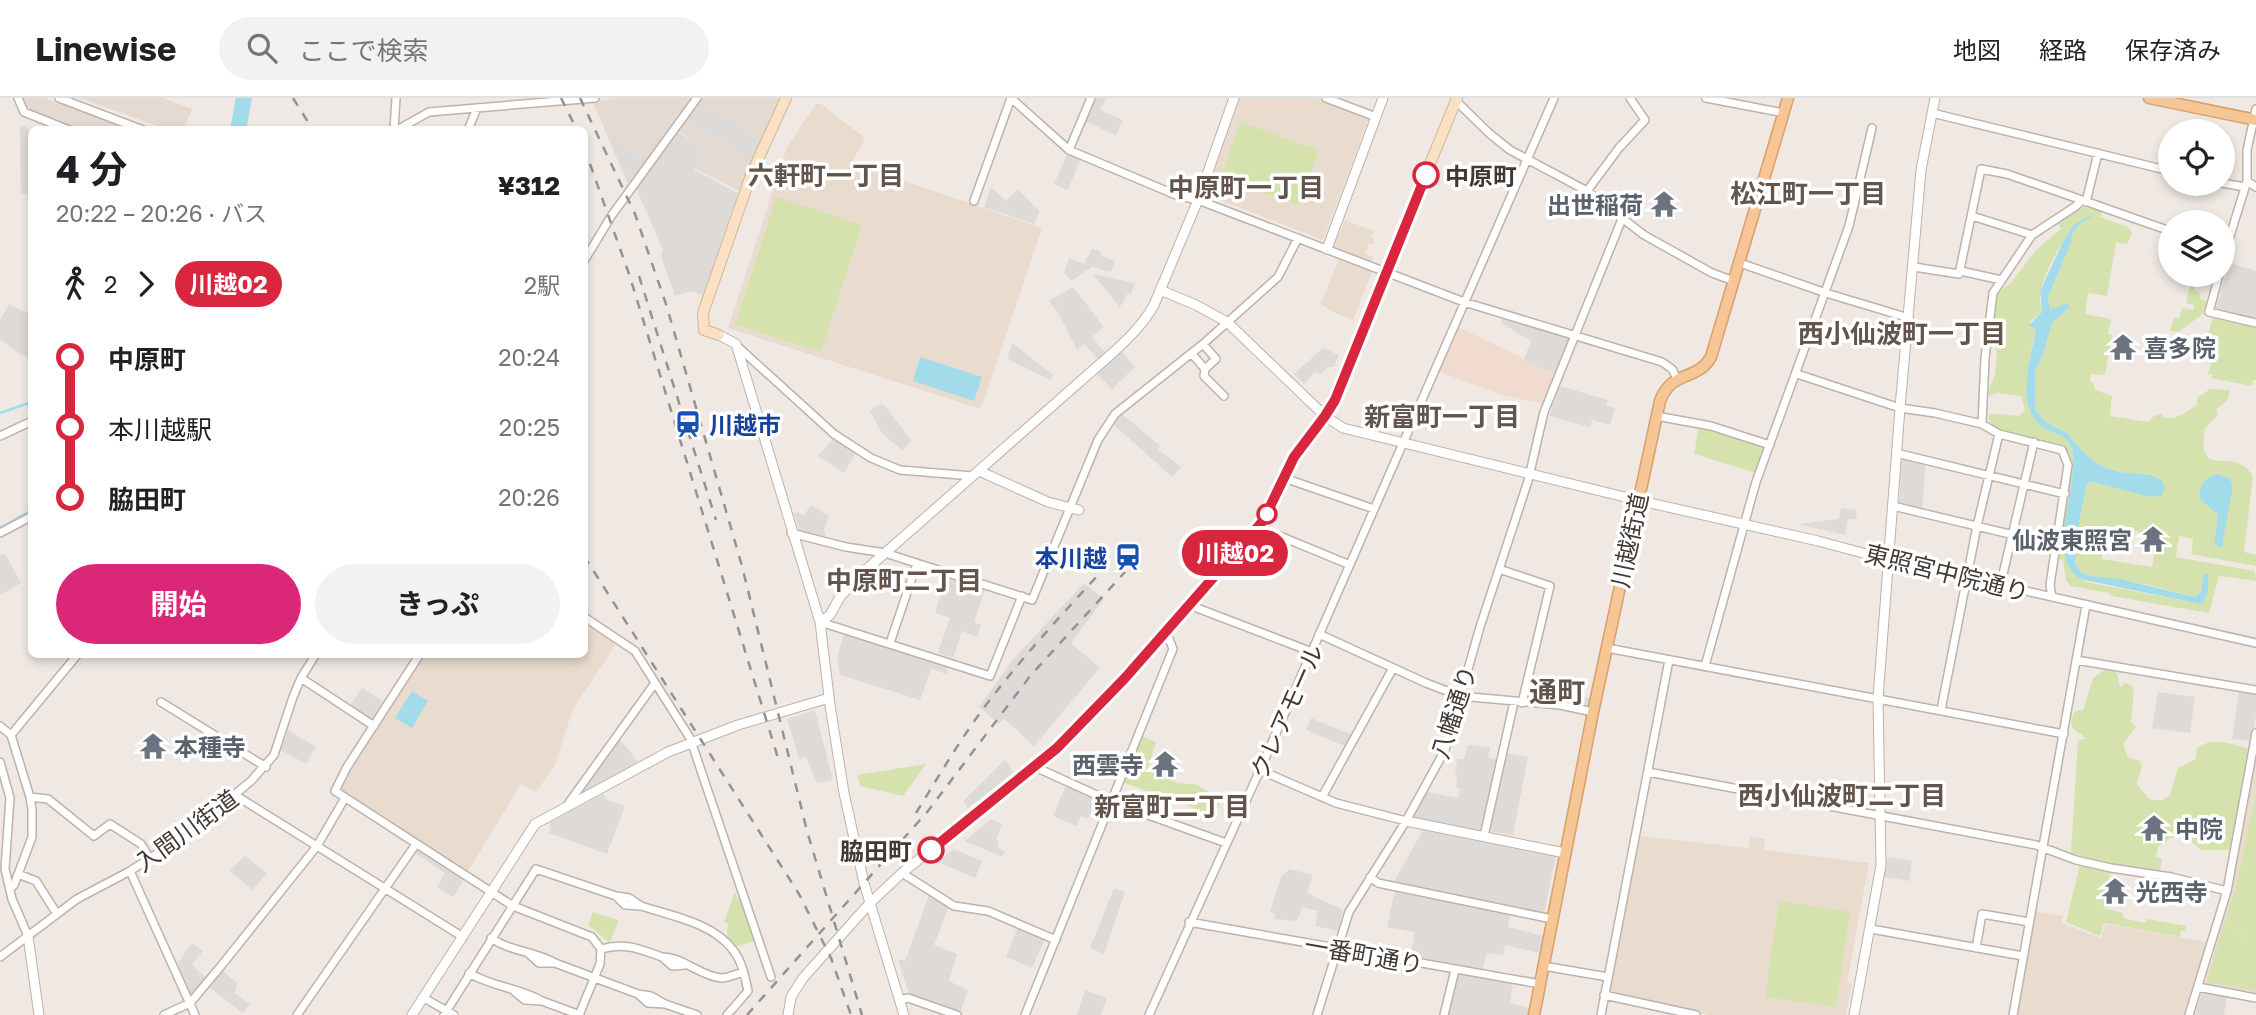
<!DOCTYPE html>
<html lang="ja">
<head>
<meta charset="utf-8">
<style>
	body { margin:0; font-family:"Golos Text","Noto Sans JP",sans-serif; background:#f2f2f2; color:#202124; height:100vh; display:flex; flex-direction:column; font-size:26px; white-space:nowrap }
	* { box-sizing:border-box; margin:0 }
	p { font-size:23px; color:#757577 }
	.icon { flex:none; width:38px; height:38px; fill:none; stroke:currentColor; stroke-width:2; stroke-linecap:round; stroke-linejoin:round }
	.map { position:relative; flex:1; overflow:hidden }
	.sheet { position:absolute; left:28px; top:28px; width:560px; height:532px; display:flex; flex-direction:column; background:#fff; border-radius:10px; box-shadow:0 4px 10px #0003 }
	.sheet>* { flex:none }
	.badge { padding:0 14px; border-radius:23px; font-size:24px; line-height:46px }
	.controls { position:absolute; left:2158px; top:21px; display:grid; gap:14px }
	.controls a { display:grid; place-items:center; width:77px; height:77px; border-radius:50%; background:#fff; box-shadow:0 4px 10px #0003; font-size:35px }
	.map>.badge { position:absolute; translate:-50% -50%; box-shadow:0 0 0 4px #fff }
	.legs { display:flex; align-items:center; gap:10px; height:77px; padding:0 28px; font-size:23px }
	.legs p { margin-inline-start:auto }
	.head { display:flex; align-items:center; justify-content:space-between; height:119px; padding:0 28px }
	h1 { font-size:38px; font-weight:700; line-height:52px }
	.action { display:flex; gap:14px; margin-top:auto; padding:14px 28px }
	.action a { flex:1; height:80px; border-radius:42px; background:#db2777; color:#fff; font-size:28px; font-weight:700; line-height:80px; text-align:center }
	.action a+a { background:#f2f2f2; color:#202124 }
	ul { padding:0 28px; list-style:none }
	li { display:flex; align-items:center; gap:24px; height:70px; font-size:26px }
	li i { display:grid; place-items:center; width:10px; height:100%; margin:0 9px; background:currentColor }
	li i::after { content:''; width:18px; height:18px; margin:-9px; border:5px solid; border-radius:50%; background:#fff }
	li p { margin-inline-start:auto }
	li:first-child i { background:linear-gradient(#0000 50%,currentColor 0) }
	li:last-child i { background:linear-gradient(currentColor 50%,#0000 0) }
	header { display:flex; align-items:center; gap:42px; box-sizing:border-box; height:98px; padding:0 35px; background:#fff; border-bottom:2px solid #e0e0e0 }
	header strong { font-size:33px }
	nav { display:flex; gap:38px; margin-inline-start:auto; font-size:24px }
	.search { width:490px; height:63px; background:#f2f2f2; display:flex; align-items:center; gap:18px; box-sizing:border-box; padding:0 24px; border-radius:38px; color:#757577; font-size:26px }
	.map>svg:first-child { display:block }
</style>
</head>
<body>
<header>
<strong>Linewise</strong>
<div class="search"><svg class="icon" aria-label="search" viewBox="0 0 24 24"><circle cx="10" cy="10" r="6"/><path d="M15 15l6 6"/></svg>ここで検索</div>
<nav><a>地図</a><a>経路</a><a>保存済み</a></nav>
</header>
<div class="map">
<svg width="2256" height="917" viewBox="0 0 2256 917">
	<rect width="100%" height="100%" fill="#f0e9e3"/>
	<path fill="#e4dad2" d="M21,0h24l89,31h-61l-51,-23z
		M79,0h84l29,11 -8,20h-18z
		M617,0h164l-42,93 -45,-23 10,-20 -32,-21 -44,58 -35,-83z"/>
	<path fill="#f1dbcf" d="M1458,229l65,31v3l32,13 -11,30 -42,-9 -62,-23z"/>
	<path fill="#e9dbce" d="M1239,0h77l53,20 -46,122 -113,-44 -4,-5z
		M816,6h5l44,34 -13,25 190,65 -61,181 -253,-81 59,-181z
		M1345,122l29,11 -3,6 4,2 -1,5 -5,-1 -4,10 8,4 -2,7 -37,-16z
		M1339,160l33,13 -19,49 -21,-8 -11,-8z
		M585,527l31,19 -43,65 -19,58 -18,25 -15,-8 -54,89 -128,-82 35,-60 50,-76 160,-1z
		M2256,661v234l-51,-9 26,-90z
		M1640,738l108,12 2,-11 15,2 -1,11 105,13 -22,120 5,1 -6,31h-138l-98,-22z
		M2033,813l30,5 -1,7 39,15 4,-14 101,18 -22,73h-169z"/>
	<path fill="#d6e2ae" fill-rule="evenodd" d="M1240,24l79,28 -20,55 -78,-28z
		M776,99l86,28 -41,127 -86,-27z
		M2084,109l18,4 -2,6 28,10 4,6 -5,11 -11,-1 -9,53 -19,-3 -3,21 26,5 -3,15 4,1 -7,40 -14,-1 -1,8 3,1 2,7 17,6 -2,20 38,6 7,-7 6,-1 3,4c15,2 21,-6 33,-13v-7l13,-9 20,1 -3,11 -11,8 2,4 -2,5 -11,10c-10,57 31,14 48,49l-9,75 12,3v11l-65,-12 2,-15 -14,-3 -3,21 79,14 1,10 -37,-5 -10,37 -98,-17 -1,-3 -39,-7 -5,-5 -3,-21 -6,-1 10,-60 3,-44 -6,-8 -68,-18 -8,-10 2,-5c9,-1 19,2 29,2l6,-6 -4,-14 -24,-3 -8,3v-7l6,-15 2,-19 -5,-27 2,-23 5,-13 12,-9 25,-33 25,-21 -4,-7zM2091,119l-15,10 -6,12 1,4 -23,54 1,14 18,-8 1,6 -16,14 -10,35 -7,13v38l9,12 23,12 20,23 18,12 15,4 31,3 -1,22 -58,-15 -5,1 -8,40 -4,41 7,9 8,3 55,8 50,13 6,-5 3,-18 5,1 -6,28 -3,1 -113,-22c-47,-16 -4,-101 -16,-135 -1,-3 -3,-7 -5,-9 -4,-4 -6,-2 -10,-5 -10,-6 -19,-18 -27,-26v-45l7,-32 -6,-8 12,-10c-1,-6 -3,-11 -2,-17 2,-22 30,-73 51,-78zM2107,428l50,9 -5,32 -50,-8z
		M2188,177l11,1 -5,14 7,3 -1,6 7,2 -4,13 -25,18 -8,-1 4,-13h5l3,-10 11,2 1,-5 -8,-2 6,-25 -5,-1z
		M2213,219l43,8v55h-3l-1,6 -41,-8 1,-3 -4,-1 4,-14 -10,-3 2,-5 7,2 2,-7 -3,-2 2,-9 -4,-1z
		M1699,329l64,19 2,4 -9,23 -62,-19z
		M2107,570l10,5 3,14 5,-4 6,2 3,5 -3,32 5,5 -13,17 5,13 12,4 2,5 -5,18 12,15 12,2 9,-6 8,-27 18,-9 1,-11c16,-12 35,-4 52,1l-17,101h-31l-19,-17 -12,5 -12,9 -2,10 6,2 -2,13 -70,-13 -19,-7 7,-112 9,-1 -15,-11 -1,-8 4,-9 8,-1 10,-32z
		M1140,637l16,7 -9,29 23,7v2l10,4 1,-2 10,3 2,-2 28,15 -6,18 -93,-34z
		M926,666l-23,32 -43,-10 -3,-11z
		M2256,696v144l-22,-4 22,5v52l-49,-9 14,-50 14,-41z
		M2080,766l31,7 -5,18 4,2 -5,17 18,5v5l22,5 2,-4 39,7 -1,5h-4l-1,6 -76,-14 -4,13 -34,-14z
		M735,794l3,8 4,-1 13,42 -20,6c-7,-8 -10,-13 -6,-23l-5,-2z
		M1779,803l71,11 -14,95 -71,-10z
		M593,814l26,8 -9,22c-8,-3 -13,-12 -22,-16z"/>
	<path fill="#dedad8" d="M1094,0h12l-6,12 23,10 -7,15 -32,-14z
		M700,4l62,36 -10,21 -66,-38z
		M26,27l5,10v59h-10l-1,-66z
		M677,34l28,16 -11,22 44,23 -35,103 -10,-5 -18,5 -14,-40 2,-6 -27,-62z
		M611,37l35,25 -11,14 -14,-9 -12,-28z
		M1068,54l13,6 -13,32 -14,-6z
		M991,89l15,14 11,-12 23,22 -6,13 -50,-17z
		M1092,150l9,4 -1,3 15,6 -4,11 -19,-5 -21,14 -7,-8 5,-15 15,6z
		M2229,165l27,8v49l-41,-9z
		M1093,176l42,9 -4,11 -3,-1 -8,14z
		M1073,189l31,40 -12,10 13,15 -7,7 -14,-15 -7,6 -17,-34 -11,-15z
		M9,206l22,11v44l-11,-5 -20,-14v-20z
		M1503,218l65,20 2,4 -14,34 -33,-13 8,-20 -30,-18z
		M1012,245l41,32 -3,5 -43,-21z
		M1323,250l16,7 -5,12h-6l-7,7 -6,-2 -11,12 -10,-10z
		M1121,253l14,16 -23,22 -16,-16z
		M1560,288l48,14 -2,6 9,2 -5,17 -18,-5 -2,7 -41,-11z
		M880,306l4,1 27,35 -8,11 -21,-18 -12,-22z
		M1122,316l38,32 -2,3 23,18 -9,10 -59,-53z
		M834,340l21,16 -11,19 -26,-17z
		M1902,358l24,6 -4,49 -23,-5z
		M811,407l18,11 -5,13 2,10 -27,-9 -5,-17 4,-1 6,3z
		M1841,410l16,2 -1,9h-8l-3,16 -48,-11 42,-5z
		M5,456l16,29 -21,12v-39z
		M947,476l39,12 -12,36 7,3 -4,12 -15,-6 -9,27 -15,-5 12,-35 -15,-5z
		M1084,485l20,16 -33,44 29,25 -66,78 -30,-27 -5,5 -20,-17 35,-49z
		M844,536l104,33 -2,7 -15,-5 -11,31 -80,-25 -3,-17z
		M1549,585l26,4 -1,8 16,3 -2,12 -42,-8z
		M362,590l24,15 -12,18 -24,-15z
		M2239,593l17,3v21l-5,26 -19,-2z
		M2158,594l37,5 -5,36 -38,-5z
		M815,612l18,70 -16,3 -11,-26 -7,2 -12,-40z
		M1311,620l41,17 -5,12 -41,-17z
		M288,632l28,17 -10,17 -25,-14z
		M619,640l19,24 -59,32z
		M1468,647l22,2 -2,11 10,1 -17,73 -69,-14 15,-26 31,6 2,-9 -4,-2 1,-13 -2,-1 2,-14h7z
		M1506,655l22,4 -15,78 -24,-4z
		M1005,662l9,12 -46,36 -5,-7z
		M1842,681l25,5 -5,25 -25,-5z
		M1066,687l31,12 -9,22 -7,-3 -5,10 -23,-10z
		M603,696l4,6 18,6 -18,48 -58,-21 2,-6 -2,-4z
		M991,721l11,5 -6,15 3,2 -2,6 8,4 -3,6 -37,-16z
		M1423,732l133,26 -12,57 -151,-30z
		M417,749l48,31 -12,19 -16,-10 8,-14 -32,-21z
		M954,751l28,12 -7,17 -37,-16z
		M245,758l22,17 -14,17 -24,-19z
		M1888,759l24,4 -3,20 -25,-4z
		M1289,771l24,6 -6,18 36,17 -5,21 -23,-5 3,-15 -16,-4 -5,14 -24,-2 2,-5 -5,-2 11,-35z
		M1114,790l11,4 -21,62 -14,-6z
		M1395,792l115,24 -2,13 35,9 -4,17 -34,-8 -2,10 -16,-2 -5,18 -72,-13 5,-26 -28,-5z
		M929,797l20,11 -15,39 23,9 -8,27 19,9 -8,23 -51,-18 -11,-36 7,2z
		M1018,829l27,12 -13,29 -26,-11z
		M192,845l11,8 -11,14 14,13 -12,17 -4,-1 -12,-31z
		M223,873l14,12 -2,10 15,11 -7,9 -34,-26z
		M1456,875l57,9 -3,21 19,5 -1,7h-81z
		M1085,892l22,8 -6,17h-24z
		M2202,894l25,5 -3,18h-29z"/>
	<path fill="#a2dcea" d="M2090,118l2,1c-10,5 -22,13 -21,26l-23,54 2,13 16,-7 4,4 -18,16 -10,35 -7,13v38l9,12 23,12 20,23 18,12 15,4 31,3 11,6 3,7 -4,8 -11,1 -58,-15 -5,1 -8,40 -4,41 7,9 8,3 30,3 75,18 6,-5 3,-18h4v17l-5,12 -3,1 -120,-25c-36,-24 0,-94 -8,-130 -4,-15 -17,-14 -29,-22 -29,-20 -12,-69 -7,-97l-7,-5 13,-13 -2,-21 24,-51 10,-15z
		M920,259l62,20 -8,24 -61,-20z
		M2216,376l13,4 4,8 -11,61 -8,-2 4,-30 -18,-16c-1,-13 4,-21 16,-25z
		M412,593l16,10 -16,27 -17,-10z"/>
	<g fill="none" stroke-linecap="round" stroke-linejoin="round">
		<path stroke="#a2dcea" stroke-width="2.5" d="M0,315l32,-11
			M0,430l32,-18"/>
		<path stroke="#a2dcea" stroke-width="16" d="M238,32l6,-32"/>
		<defs>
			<path id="minor" d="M18,0l6,14 45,18
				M59,0l84,32
				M1326,0l50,19
				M1706,0l78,15
				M1455,2l35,34 20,16 77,41 57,44 68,38 22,8
				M2256,11l-9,41v31l9,6
				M1932,15l238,58
				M394,32l2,-32
				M397,32l32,-18 166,-14
				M468,32l9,-22
				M1069,52l22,-52
				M2222,85l23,4
				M1587,93l32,-43 26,-28 -15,-22
				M974,103l37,-103 58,52 107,45 22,5 266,102 198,60 10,7 5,10
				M2086,104l12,-49
				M1972,118l60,19
				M584,163l28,-46 85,-117
				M2222,164l25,-81
				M1740,165l86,30 83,25
				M1914,169l45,7 22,-105 26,5 75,26
				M1961,173l40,9
				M2219,177l-10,37 47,11
				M1203,246l13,15 -11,10 -1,7 20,20
				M736,247l98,89 37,24 29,12 73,6
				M1192,256l13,15
				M1797,276l103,34 35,5 47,11 17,10 63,16 6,15 -18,120 2,12
				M1656,318l55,10 59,19
				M1982,326l3,-66 8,-65 39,-58 44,-29 6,-6 88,31
				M0,338l32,-15
				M1896,355l169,41
				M1284,380l90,31
				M1893,408l162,39
				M1258,429l92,38
				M0,435l32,-17
				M791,435l55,14 39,6 147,47 66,-160 17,-26 88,-70 75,-67 20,-39
				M1889,462l367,83
				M1499,471l51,17 -28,117
				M2000,489l34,-145
				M1191,506l6,4 115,44
				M584,519l51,34 55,87 81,239
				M820,524l170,54 32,-80
				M1319,536l107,49 34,13 100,9 33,7
				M890,545l27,-80
				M1607,550l457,86
				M420,556l-73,113 -12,24 178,115 79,31 9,12 -1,15 -21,51
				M2076,562l180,30
				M1705,568l51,-184 93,-256 23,-98
				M301,580l73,48
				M161,604l105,65
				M1941,612l36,-184 22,-92
				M0,628l11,9 67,-81
				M0,664l10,36 -5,71 7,30 16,37
				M1035,669l77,35 114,41
				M1260,672l76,33 70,18
				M1648,674l388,73 40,15 35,8 60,9 56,14
				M235,697l228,142
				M30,699l18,2 46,37 16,-12 31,20 9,15
				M1322,699l71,-129
				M568,706l87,-121
				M1484,738l30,-134
				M130,773l65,144
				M902,775l52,33 34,5 68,29
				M18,776l18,7 21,33
				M1370,779l8,6 174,36
				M10,791l4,-4 18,-48v-28l-2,-12 -19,-62
				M641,808c31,10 72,17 92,44 9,11 12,27 15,41l-21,24
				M1189,824l351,62
				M1871,831l152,27
				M491,840c20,14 44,13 64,25h-16l-10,-9
				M1976,850l6,-34 47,8
				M601,851c23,-7 39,0 61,8
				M0,859l77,-58 53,-28 53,-34 68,-56 23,-26 19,-58 8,-19 15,-24
				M555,865l83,31 13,2 14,8 -17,-1 -10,-9
				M685,867l-13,1 -10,-9c21,0 38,19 59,21 7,0 16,-4 22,-6
				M1543,868l65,11
				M469,875c23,14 51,15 73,28l-17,-1 -10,-8
				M2198,889l58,11
				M1604,897l92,20
				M424,900l30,17
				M899,902l9,-2 49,17
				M542,903l38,14
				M665,906l32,11
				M164,917l26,-12 31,-37 96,-120 28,-48
				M297,917l119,-171
				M444,917l92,-146 80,27 13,2 12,8 -16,-1 -9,-9
				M1025,917l148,-366 -7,-18
				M1149,917l111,-245 294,-672
				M1317,917l32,-103 57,-91 39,-71 35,-123 48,-146 16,-69 78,-193
				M1444,917l11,-45
				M1601,917l68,-355
				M2013,917l73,-410
				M2189,917l38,-124 29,-158"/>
			<path id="tertiary" d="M1327,151l56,-151
				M1160,192l36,15 31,17 98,94 18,12 294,72 181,41 71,19
				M719,237l17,9 84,278 10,83 14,88 20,90 40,132
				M979,373l69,31 31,8
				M820,524l10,-7 10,-18 20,-22 248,-218c18,-16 35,-32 46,-52l44,-105 36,-102
				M1406,723l159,32
				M28,838l11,79
				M412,917l123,-191 133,-72 70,-27 91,-27
				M788,917l3,-18 12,-19 66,-74 33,-31 155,-125 68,-69
				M1854,917l27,-150 -3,-167 22,-290 21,-238 14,-72"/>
			<path id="secondary" d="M719,237l-15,-5 -1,-17 48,-138 35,-77
				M1125,581l138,-158 31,-64 34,-45 129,-314"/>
			<path id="primary" d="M2149,0l107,22
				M1534,917l59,-303 67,-311c12,-32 37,-19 51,-44l77,-259"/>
		</defs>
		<use href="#minor" stroke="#beb2aa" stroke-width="10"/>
		<use href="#tertiary" stroke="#beb2aa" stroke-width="11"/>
		<use href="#secondary" stroke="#d0b598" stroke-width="12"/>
		<use href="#primary" stroke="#da9e67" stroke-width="13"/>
		<use href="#minor" stroke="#fff" stroke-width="7"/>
		<use href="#tertiary" stroke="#fff" stroke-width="9"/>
		<use href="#secondary" stroke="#fae1c3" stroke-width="10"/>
		<use href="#primary" stroke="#f6c696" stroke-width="10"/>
		<path stroke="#939393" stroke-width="2.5" stroke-dasharray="9 9" stroke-linecap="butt" d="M293,0l20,32
			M561,0l16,32
			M580,0l55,116 31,90 76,262 65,265 55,184
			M584,49l45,127 149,484
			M639,178l77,244
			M584,458l215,338 32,64 20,57
			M916,715c21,-34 41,-68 64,-100 40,-54 86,-103 131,-152
			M747,917l181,-204 103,-136 94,-103"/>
	</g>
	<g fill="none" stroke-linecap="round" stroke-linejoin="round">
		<defs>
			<path id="line-1" d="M931,752l126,-102 68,-70 138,-157 31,-64 31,-41 10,-16 91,-225"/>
		</defs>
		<use href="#line-1" stroke="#fff" stroke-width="16"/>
		<use href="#line-1" stroke="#d7263d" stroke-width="10"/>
	</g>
	<defs>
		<symbol id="temple-bare" viewBox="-9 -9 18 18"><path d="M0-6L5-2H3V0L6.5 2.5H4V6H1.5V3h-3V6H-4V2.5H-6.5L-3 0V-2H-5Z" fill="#6b7280" stroke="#fff" stroke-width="2.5" paint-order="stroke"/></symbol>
		<symbol id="station-bare" viewBox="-9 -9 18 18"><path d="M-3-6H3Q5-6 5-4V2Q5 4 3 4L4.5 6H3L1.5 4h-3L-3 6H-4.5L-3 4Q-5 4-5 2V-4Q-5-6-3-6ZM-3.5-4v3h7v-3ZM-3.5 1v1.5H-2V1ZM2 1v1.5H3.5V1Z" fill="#1a4fb4" stroke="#fff" stroke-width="2.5" paint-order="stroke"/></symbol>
	</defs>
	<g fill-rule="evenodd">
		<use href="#temple-bare" x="1645" y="87" width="38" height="38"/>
		<use href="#temple-bare" x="2104" y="230" width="38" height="38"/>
		<use href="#station-bare" x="669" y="307" width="38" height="38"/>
		<use href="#temple-bare" x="2134" y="422" width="38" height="38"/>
		<use href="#station-bare" x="1109" y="440" width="38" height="38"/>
		<use href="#temple-bare" x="134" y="629" width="38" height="38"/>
		<use href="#temple-bare" x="1146" y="647" width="38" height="38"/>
		<use href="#temple-bare" x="2135" y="711" width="38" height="38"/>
		<use href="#temple-bare" x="2096" y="774" width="38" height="38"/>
	</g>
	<g fill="#fff" stroke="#d7263d" stroke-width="3.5">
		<circle cx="1426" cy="77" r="12"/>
		<circle cx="1267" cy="416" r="9"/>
		<circle cx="931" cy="752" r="12"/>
	</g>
	<g text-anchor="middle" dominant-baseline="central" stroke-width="7" stroke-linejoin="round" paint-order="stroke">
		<g font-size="24" font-weight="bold" fill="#413934" stroke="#fff" text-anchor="start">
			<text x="1445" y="77">中原町</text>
			<text x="912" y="752" text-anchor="end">脇田町</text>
		</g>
		<g font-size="24" font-weight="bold" fill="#5b616d" stroke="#fff" text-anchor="start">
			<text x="1643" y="106" text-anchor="end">出世稲荷</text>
			<text x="2144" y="249">喜多院</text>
			<text x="2132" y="441" text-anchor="end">仙波東照宮</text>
			<text x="174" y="648">本種寺</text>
			<text x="1144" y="666" text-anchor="end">西雲寺</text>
			<text x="2175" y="730">中院</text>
			<text x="2136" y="793">光西寺</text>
		</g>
		<g font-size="24" font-weight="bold" fill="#164399" stroke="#fff" text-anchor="start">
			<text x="709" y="326">川越市</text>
			<text x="1107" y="459" text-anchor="end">本川越</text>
		</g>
		<g font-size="24" fill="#413934" stroke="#fff">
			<text transform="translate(1629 442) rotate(-78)">川越街道</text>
			<text transform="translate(1947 474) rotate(14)">東照宮中院通り</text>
			<text transform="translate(1286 613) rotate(-66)">クレアモール</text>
			<text transform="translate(1453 614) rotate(-72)">八幡通り</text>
			<text transform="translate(186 732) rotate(-36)">入間川街道</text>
			<text transform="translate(1364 856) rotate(10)">一番町通り</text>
		</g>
		<g font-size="26" font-weight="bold" fill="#63554c" stroke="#fff">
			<text x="826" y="77">六軒町一丁目</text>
			<text x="1246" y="89">中原町一丁目</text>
			<text x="1808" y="95">松江町一丁目</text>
			<text x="1902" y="235">西小仙波町一丁目</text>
			<text x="1442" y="318">新富町一丁目</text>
			<text x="904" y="482">中原町二丁目</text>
			<text x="1842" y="697">西小仙波町二丁目</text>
			<text x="1172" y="708">新富町二丁目</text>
		</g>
		<g font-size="28" font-weight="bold" fill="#63554c" stroke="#fff">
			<text x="1557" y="593">通町</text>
		</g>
	</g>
</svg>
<div class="controls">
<a><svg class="icon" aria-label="locate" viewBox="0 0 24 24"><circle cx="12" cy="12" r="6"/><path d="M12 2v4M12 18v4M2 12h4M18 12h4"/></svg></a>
<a><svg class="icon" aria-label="layers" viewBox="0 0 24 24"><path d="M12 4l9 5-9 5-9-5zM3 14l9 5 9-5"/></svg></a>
</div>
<b class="badge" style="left:1235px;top:455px;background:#d7263d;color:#fff">川越02</b>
<section class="sheet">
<div class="head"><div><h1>4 分</h1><p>20:22 – 20:26 · バス</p></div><b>¥312</b></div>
<div class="legs"><svg class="icon" aria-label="walk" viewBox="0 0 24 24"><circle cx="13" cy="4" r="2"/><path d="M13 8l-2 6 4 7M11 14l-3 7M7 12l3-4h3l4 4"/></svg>2<svg class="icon" aria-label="forward" viewBox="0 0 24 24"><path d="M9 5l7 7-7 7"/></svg><b class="badge" style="background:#d7263d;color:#fff">川越02</b><p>2駅</p></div>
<ul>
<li><i style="color:#d7263d"></i><b>中原町</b><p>20:24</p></li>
<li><i style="color:#d7263d"></i><span>本川越駅</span><p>20:25</p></li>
<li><i style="color:#d7263d"></i><b>脇田町</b><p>20:26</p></li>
</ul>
<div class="action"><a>開始</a><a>きっぷ</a></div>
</section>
</div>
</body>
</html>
